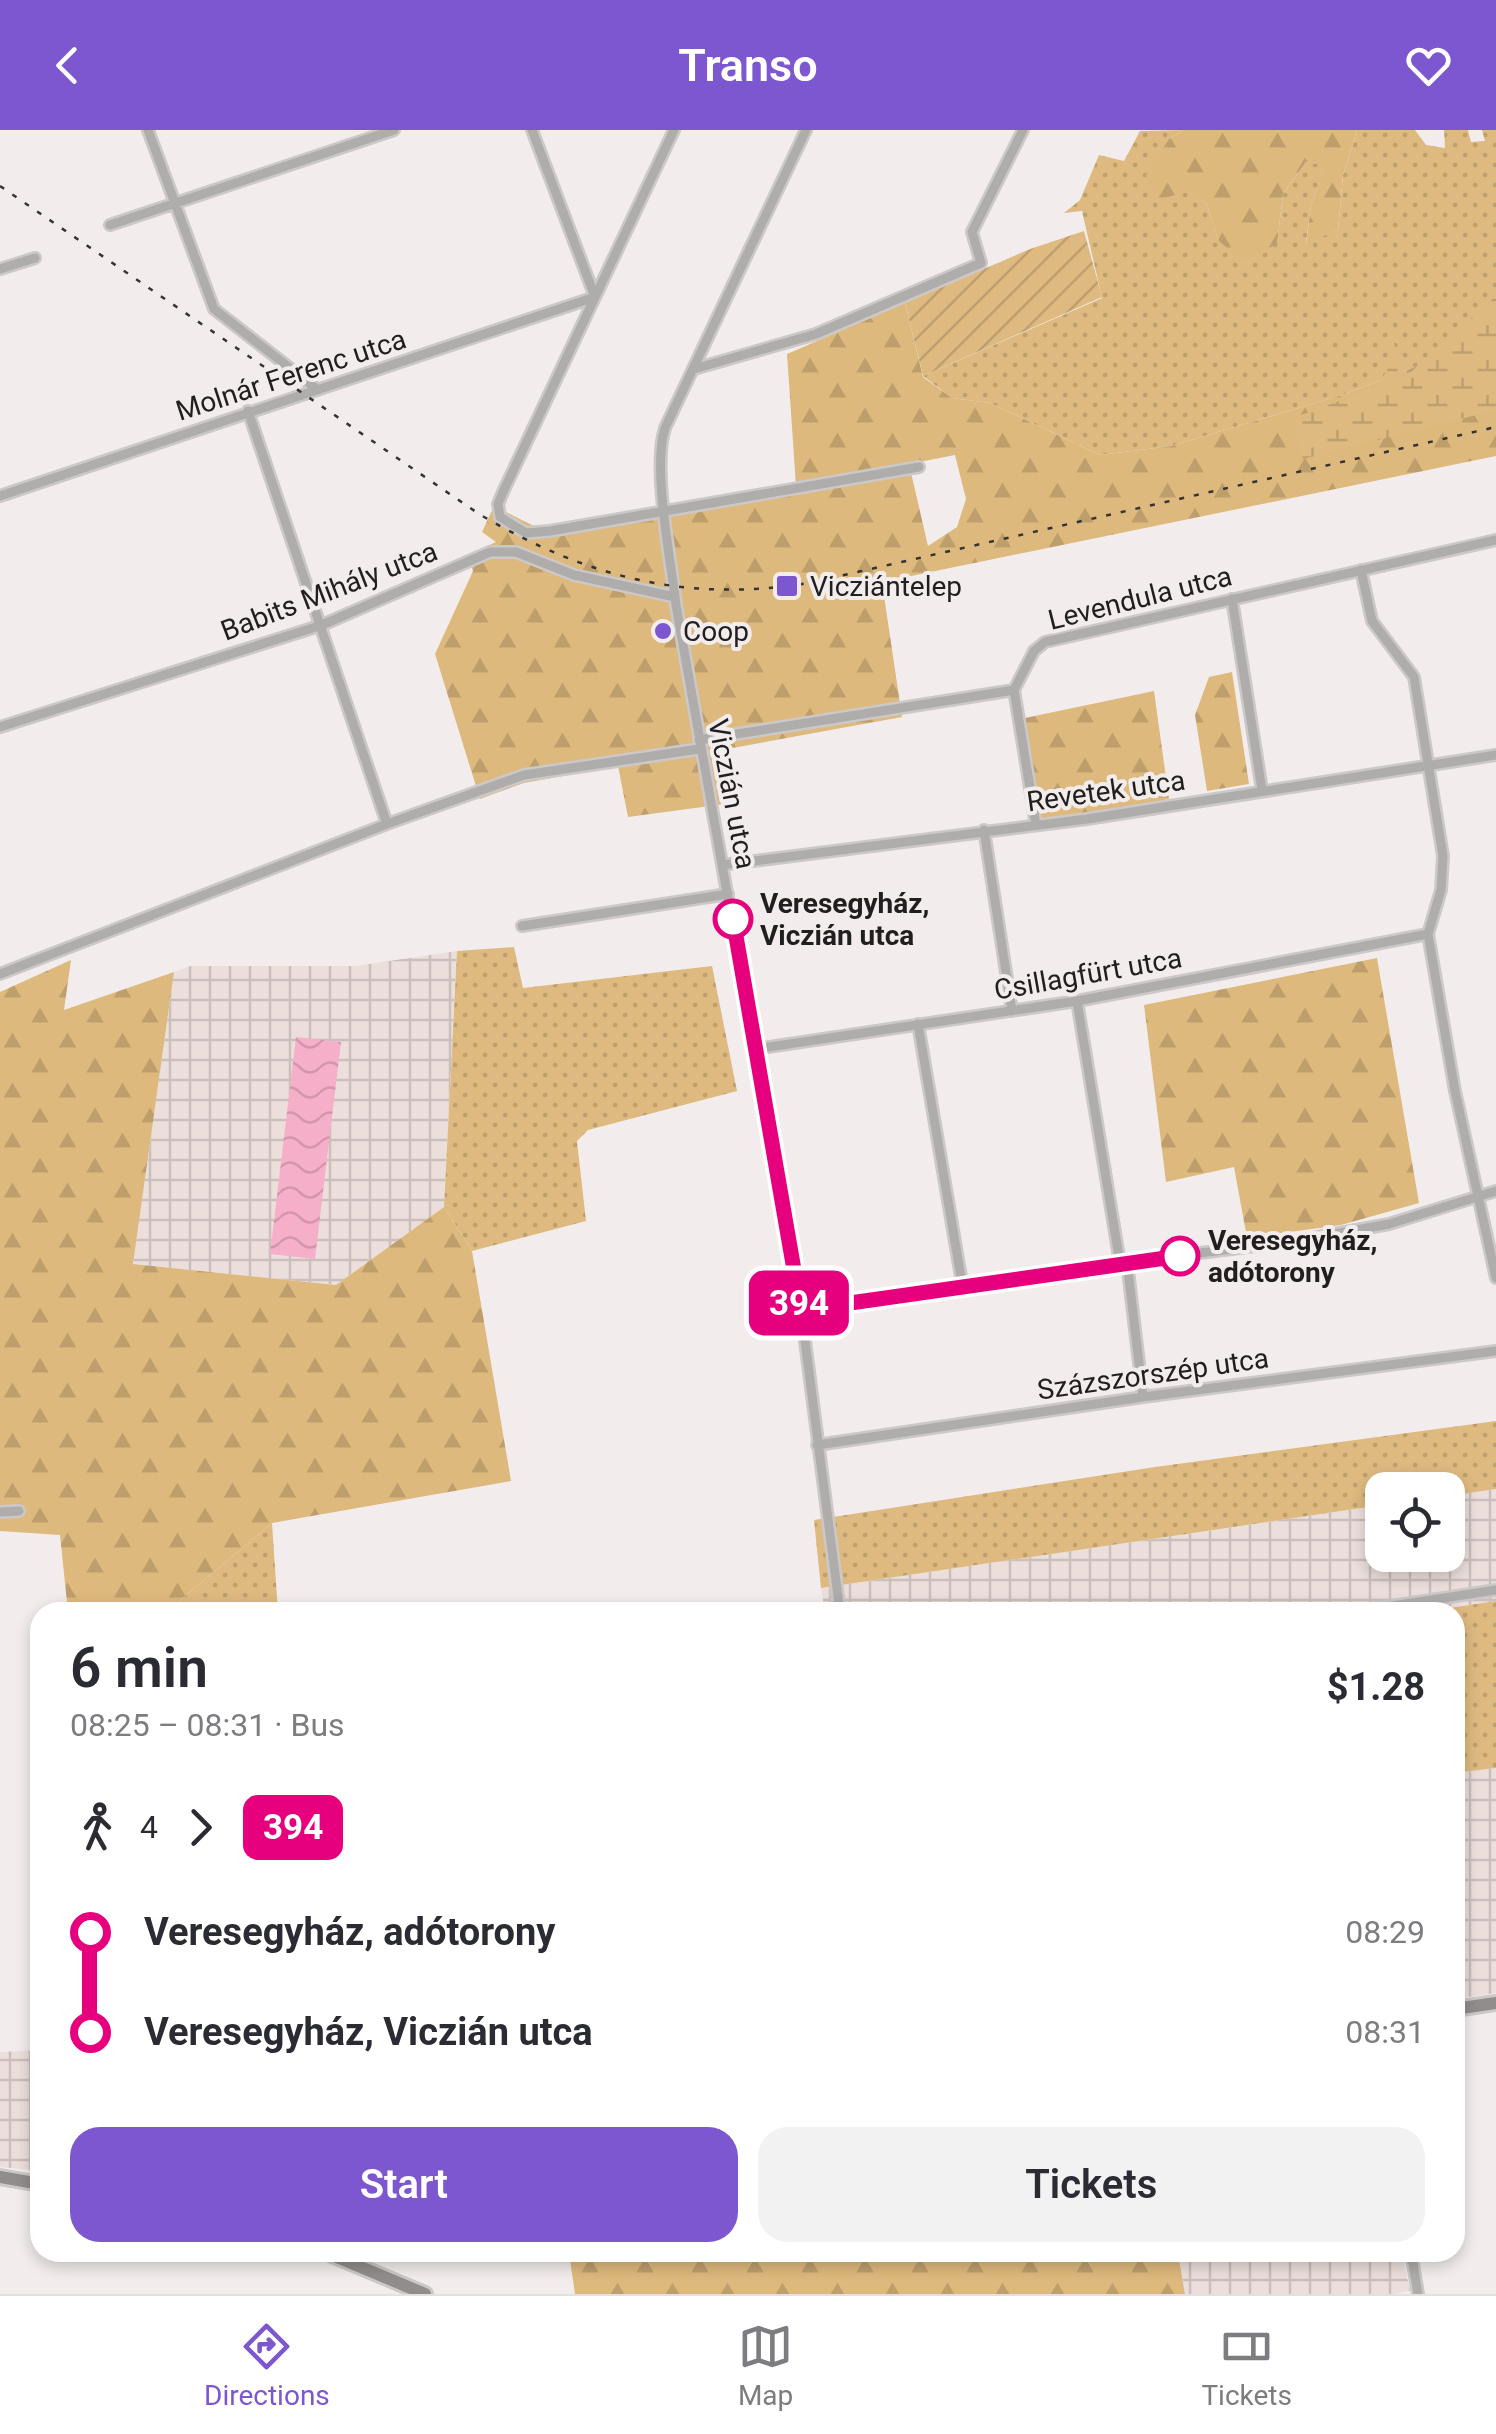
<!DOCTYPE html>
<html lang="en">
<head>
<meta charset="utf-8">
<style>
	body { margin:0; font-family:Roboto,sans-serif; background:#f2f2f3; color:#2b2b33; height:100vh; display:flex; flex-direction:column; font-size:38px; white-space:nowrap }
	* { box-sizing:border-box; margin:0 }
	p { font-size:32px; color:#7c7c81 }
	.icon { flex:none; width:55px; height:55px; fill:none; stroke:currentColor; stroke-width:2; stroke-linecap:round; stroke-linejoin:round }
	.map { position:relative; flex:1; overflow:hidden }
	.details { position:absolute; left:30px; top:1472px; width:1435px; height:660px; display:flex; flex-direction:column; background:#fff; border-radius:30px; box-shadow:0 5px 15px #0003 }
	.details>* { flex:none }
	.badge { padding:0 20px; border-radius:15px; font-size:35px; line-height:65px }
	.controls { position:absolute; left:1365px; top:1342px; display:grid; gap:20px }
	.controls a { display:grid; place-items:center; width:100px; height:100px; border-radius:20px; background:#fff; box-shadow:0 5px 15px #0003; font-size:50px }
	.map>.badge { position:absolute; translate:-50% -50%; box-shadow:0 0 0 5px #fff }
	.legs { display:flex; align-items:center; gap:15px; height:110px; padding:0 40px; font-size:32px }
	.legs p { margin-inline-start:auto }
	.head { display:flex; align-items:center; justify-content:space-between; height:170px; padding:0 40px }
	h1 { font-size:55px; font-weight:600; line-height:75px }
	.primary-button { display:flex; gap:20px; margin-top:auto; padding:20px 40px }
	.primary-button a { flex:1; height:115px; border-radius:30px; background:#7c57d0; color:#fff; font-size:40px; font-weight:600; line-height:115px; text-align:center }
	.primary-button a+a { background:#f2f2f3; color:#2b2b33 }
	ul { padding:0 40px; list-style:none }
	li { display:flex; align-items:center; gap:35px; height:100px; font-size:38px }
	li i { display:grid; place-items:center; width:15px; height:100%; margin:0 12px; background:currentColor }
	li i::after { content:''; width:25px; height:25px; margin:-12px; border:8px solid; border-radius:50%; background:#fff }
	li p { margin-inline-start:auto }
	li:first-child i { background:linear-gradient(#0000 50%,currentColor 0) }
	li:last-child i { background:linear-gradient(currentColor 50%,#0000 0) }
	header { display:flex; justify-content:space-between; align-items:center; height:130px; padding:0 40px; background:#7c57d0; color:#fff; font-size:45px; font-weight:600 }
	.dock { display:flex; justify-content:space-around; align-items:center; height:140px; border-top:2px solid #e1e1e2; background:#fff; font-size:28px; color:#7c7c81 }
	.dock a { display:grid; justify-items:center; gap:5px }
	.dock .selected { color:#7c57d0 }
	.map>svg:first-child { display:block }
</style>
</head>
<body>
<header><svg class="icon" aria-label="back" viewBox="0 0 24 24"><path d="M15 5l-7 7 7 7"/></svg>Transo<svg class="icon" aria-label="heart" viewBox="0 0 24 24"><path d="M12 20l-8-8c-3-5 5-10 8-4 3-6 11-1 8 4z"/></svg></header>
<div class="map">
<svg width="1496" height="2164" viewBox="0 0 1496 2164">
	<defs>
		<pattern id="industrial-grid" width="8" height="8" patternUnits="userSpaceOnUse" patternTransform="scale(2.5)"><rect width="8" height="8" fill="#ecdfdb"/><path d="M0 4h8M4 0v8" fill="none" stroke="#cabfbc"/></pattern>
		<pattern id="grass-dots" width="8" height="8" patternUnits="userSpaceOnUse" patternTransform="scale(2.5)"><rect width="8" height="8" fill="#deba80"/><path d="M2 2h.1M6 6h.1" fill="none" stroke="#be9f6e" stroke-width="1.8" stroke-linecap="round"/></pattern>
		<pattern id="forest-firs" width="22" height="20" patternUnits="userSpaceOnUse" patternTransform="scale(2.5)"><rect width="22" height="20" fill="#deb97d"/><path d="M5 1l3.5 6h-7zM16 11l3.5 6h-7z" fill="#be9f6c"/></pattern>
		<pattern id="wetland-marsh" width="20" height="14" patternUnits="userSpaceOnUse" patternTransform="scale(2.5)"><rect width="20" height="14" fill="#deba80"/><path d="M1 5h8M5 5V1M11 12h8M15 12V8" fill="none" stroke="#be9f6e"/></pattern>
		<pattern id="garden-furrows" width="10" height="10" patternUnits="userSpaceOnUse" patternTransform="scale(2.5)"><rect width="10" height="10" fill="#deba80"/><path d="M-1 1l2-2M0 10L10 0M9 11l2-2" fill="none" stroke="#be9f6e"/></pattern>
		<pattern id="water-waves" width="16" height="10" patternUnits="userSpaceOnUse" patternTransform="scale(2.5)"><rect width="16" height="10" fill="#f6afc9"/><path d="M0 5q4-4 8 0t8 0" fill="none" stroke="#d396ac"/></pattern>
	</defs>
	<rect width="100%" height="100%" fill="#f2edec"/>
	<path fill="url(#industrial-grid)" d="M457,821l-13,256 -108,78 -203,-21 41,-292 16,-6h165z
		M1496,1359v112l-73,11h-598l-4,-24 561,-83v50h66v-59z
		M1496,1638v225l-41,6v-226z
		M40,1920v121l-40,-4v-115z
		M1178,2123h224l8,38 -16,3h-209z"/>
	<path fill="url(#grass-dots)" d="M1185,0l-16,9 25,51 13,14 11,36 59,4 6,-50 23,-32 21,3 -16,40 -5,38 32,-13 5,-55 14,-45h58l11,15 19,3 -1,-18h24l3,12 14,-1 -3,-11h14v217l-47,7 -107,41 -171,51 -71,9 -110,-52 -38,-5 -29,-22 179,-78 -20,-87 -18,2 16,-13 19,-45 25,6 16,-30z
		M514,817l9,41 189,-22 25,125 -149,39 -11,11 9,80 -114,30 -28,-44 13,-256z
		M1496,1291v68l-48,7v-6h-66v15l-561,83 -7,-68 341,-53z
		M272,1393l6,89h-172l72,-10z
		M1496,1471v167l-41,5v-161h-32z"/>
	<path fill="url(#forest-firs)" fill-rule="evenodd" d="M1185,0h172l-14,45 -5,55 -32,14 5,-39 15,-39 -20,-4 -23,32 -6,50 -35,17 -24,-21 -11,-36 -13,-13 -36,8 -12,-24 23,-36z
		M905,173l18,74 29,21 38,5 110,52 71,-9 171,-51 107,-41 47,-7v109l-614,126 20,135 -186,34 9,53 -97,13 -10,-51 -94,17 -44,16 -45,-145 38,-83 -6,-16 29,-13 -14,-10 12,-26 42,21 260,-41 -9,-132zM955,325l11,44 -9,28 -29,19 -19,-82z
		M1232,542l17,112 -42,7 -12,-76 14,-38z
		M1154,561l15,108 -80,17 -50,3 -14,-101z
		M1377,828l42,245 -78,22 -94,13 -13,-71 -68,15 -22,-177z
		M71,830l-7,50 110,-38 -41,292 203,21 108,-78 28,44 39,230 -239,42 -94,79 -72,10h-38l-8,-77 -60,-4v-539z
		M569,2123h609l7,41h-610z"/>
	<path fill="url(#wetland-marsh)" d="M1496,166v114l-193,49 -10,-41 84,-31 12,-20 4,-28 10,40z"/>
	<path fill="url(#garden-furrows)" d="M1084,101l18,66 -179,79 -18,-73 125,-54z"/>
	<path fill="url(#water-waves)" d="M296,907l45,5 -26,217 -45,-5z"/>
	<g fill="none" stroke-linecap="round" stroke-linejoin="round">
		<defs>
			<path id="street" d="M148,0l66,179 104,81
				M674,0l-171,362 -5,12 2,13 26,16 24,-2 369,-64
				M806,0l-141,298c-13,40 6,133 11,177l125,705 39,302
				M110,95l284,-95
				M0,139l35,-11
				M694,239l122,-35 165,-71 -9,-31 51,-102
				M248,281l139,413
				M0,366l595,-199 -63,-167
				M1361,440l11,51 42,56 29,179 -2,34 -13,44 27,157 41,187
				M1232,469l30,191
				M1014,560l22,135
				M0,597l322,-102 168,-73h26l58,23 101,22
				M699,610l315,-50 20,-39 11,-9 451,-102
				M984,700l28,181
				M722,735l365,-46 409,-64
				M522,796l206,-32
				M0,844l387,-150 137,-49 175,-26
				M1077,871l43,262
				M918,894l45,265
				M755,919l322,-48 351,-67
				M1127,1132l16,135
				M801,1180l162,-21 157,-26 176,-22 93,-17 107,-33
				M817,1315l326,-48 353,-46
				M0,1382l19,-1
				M1353,1482l143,-22
				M1411,2122l7,42"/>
			<path id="secondary" d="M1455,1879l41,-6
				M0,2047l40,7
				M325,2122l100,42"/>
		</defs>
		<use href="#street" stroke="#ccc8c7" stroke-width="14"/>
		<use href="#secondary" stroke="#ccc8c7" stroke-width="18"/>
		<use href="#street" stroke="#afadac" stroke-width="9"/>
		<use href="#secondary" stroke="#908d8c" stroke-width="12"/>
		<path stroke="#353333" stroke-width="2.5" stroke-dasharray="5 10" stroke-linecap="butt" d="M0,56l479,328c107,63 206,89 330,69l687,-156"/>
	</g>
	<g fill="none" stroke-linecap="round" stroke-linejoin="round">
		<defs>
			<path id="line-1" d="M733,789l68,391 379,-54"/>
		</defs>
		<use href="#line-1" stroke="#fff" stroke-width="22"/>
		<use href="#line-1" stroke="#e6007e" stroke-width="15"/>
	</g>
	<g fill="#7c57d0" stroke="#f2edec" stroke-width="4">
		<rect x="775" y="444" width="24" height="24" rx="5"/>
		<circle cx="663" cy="501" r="10"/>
	</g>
	<g fill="#fff" stroke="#e6007e" stroke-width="5">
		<circle cx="733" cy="789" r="18"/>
		<circle cx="1180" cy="1126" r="18"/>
	</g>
	<g text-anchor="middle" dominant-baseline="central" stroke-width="8" stroke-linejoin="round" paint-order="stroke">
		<g font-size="28" fill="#201e1e" stroke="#f2edec">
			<text transform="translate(291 245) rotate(-18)">Molnár Ferenc utca</text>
			<text transform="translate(329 461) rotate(-21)">Babits Mihály utca</text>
			<text transform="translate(1140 468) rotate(-14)">Levendula utca</text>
			<text transform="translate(1106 661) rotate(-8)">Revetek utca</text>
			<text transform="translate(732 664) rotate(79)">Viczián utca</text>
			<text transform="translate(1088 844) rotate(-10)">Csillagfürt utca</text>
			<text transform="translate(1153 1244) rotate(-8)">Százszorszép utca</text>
		</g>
		<g font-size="28" fill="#201e1e" stroke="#f2edec" text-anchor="start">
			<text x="810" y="456">Vicziántelep</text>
			<text x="683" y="501">Coop</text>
		</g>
		<g font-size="28" font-weight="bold" fill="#201e1e" stroke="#f2edec" text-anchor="start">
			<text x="760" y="773">Veresegyház,<tspan x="760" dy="32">Viczián utca</tspan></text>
			<text x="1208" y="1110">Veresegyház,<tspan x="1208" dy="32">adótorony</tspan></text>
		</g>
	</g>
</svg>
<div class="controls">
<a><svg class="icon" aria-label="locate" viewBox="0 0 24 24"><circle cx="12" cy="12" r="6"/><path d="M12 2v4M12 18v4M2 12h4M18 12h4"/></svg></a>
</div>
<b class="badge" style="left:799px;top:1173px;background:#e6007e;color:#fff">394</b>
<section class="details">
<div class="head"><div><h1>6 min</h1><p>08:25 – 08:31 · Bus</p></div><b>$1.28</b></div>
<div class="legs"><svg class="icon" aria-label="walk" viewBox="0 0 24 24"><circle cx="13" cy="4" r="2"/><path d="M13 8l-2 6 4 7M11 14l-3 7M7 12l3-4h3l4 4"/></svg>4<svg class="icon" aria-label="forward" viewBox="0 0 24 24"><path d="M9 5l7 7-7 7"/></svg><b class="badge" style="background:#e6007e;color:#fff">394</b></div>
<ul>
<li><i style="color:#e6007e"></i><b>Veresegyház, adótorony</b><p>08:29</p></li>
<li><i style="color:#e6007e"></i><b>Veresegyház, Viczián utca</b><p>08:31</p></li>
</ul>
<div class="primary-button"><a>Start</a><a>Tickets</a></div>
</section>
</div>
<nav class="dock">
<a class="selected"><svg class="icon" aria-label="directions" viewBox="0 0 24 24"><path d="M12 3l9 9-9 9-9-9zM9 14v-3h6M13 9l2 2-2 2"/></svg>Directions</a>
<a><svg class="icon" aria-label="map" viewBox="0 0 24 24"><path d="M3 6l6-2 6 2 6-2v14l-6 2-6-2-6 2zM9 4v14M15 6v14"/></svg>Map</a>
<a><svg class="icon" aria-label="tickets" viewBox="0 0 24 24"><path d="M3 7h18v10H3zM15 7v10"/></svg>Tickets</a>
</nav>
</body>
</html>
